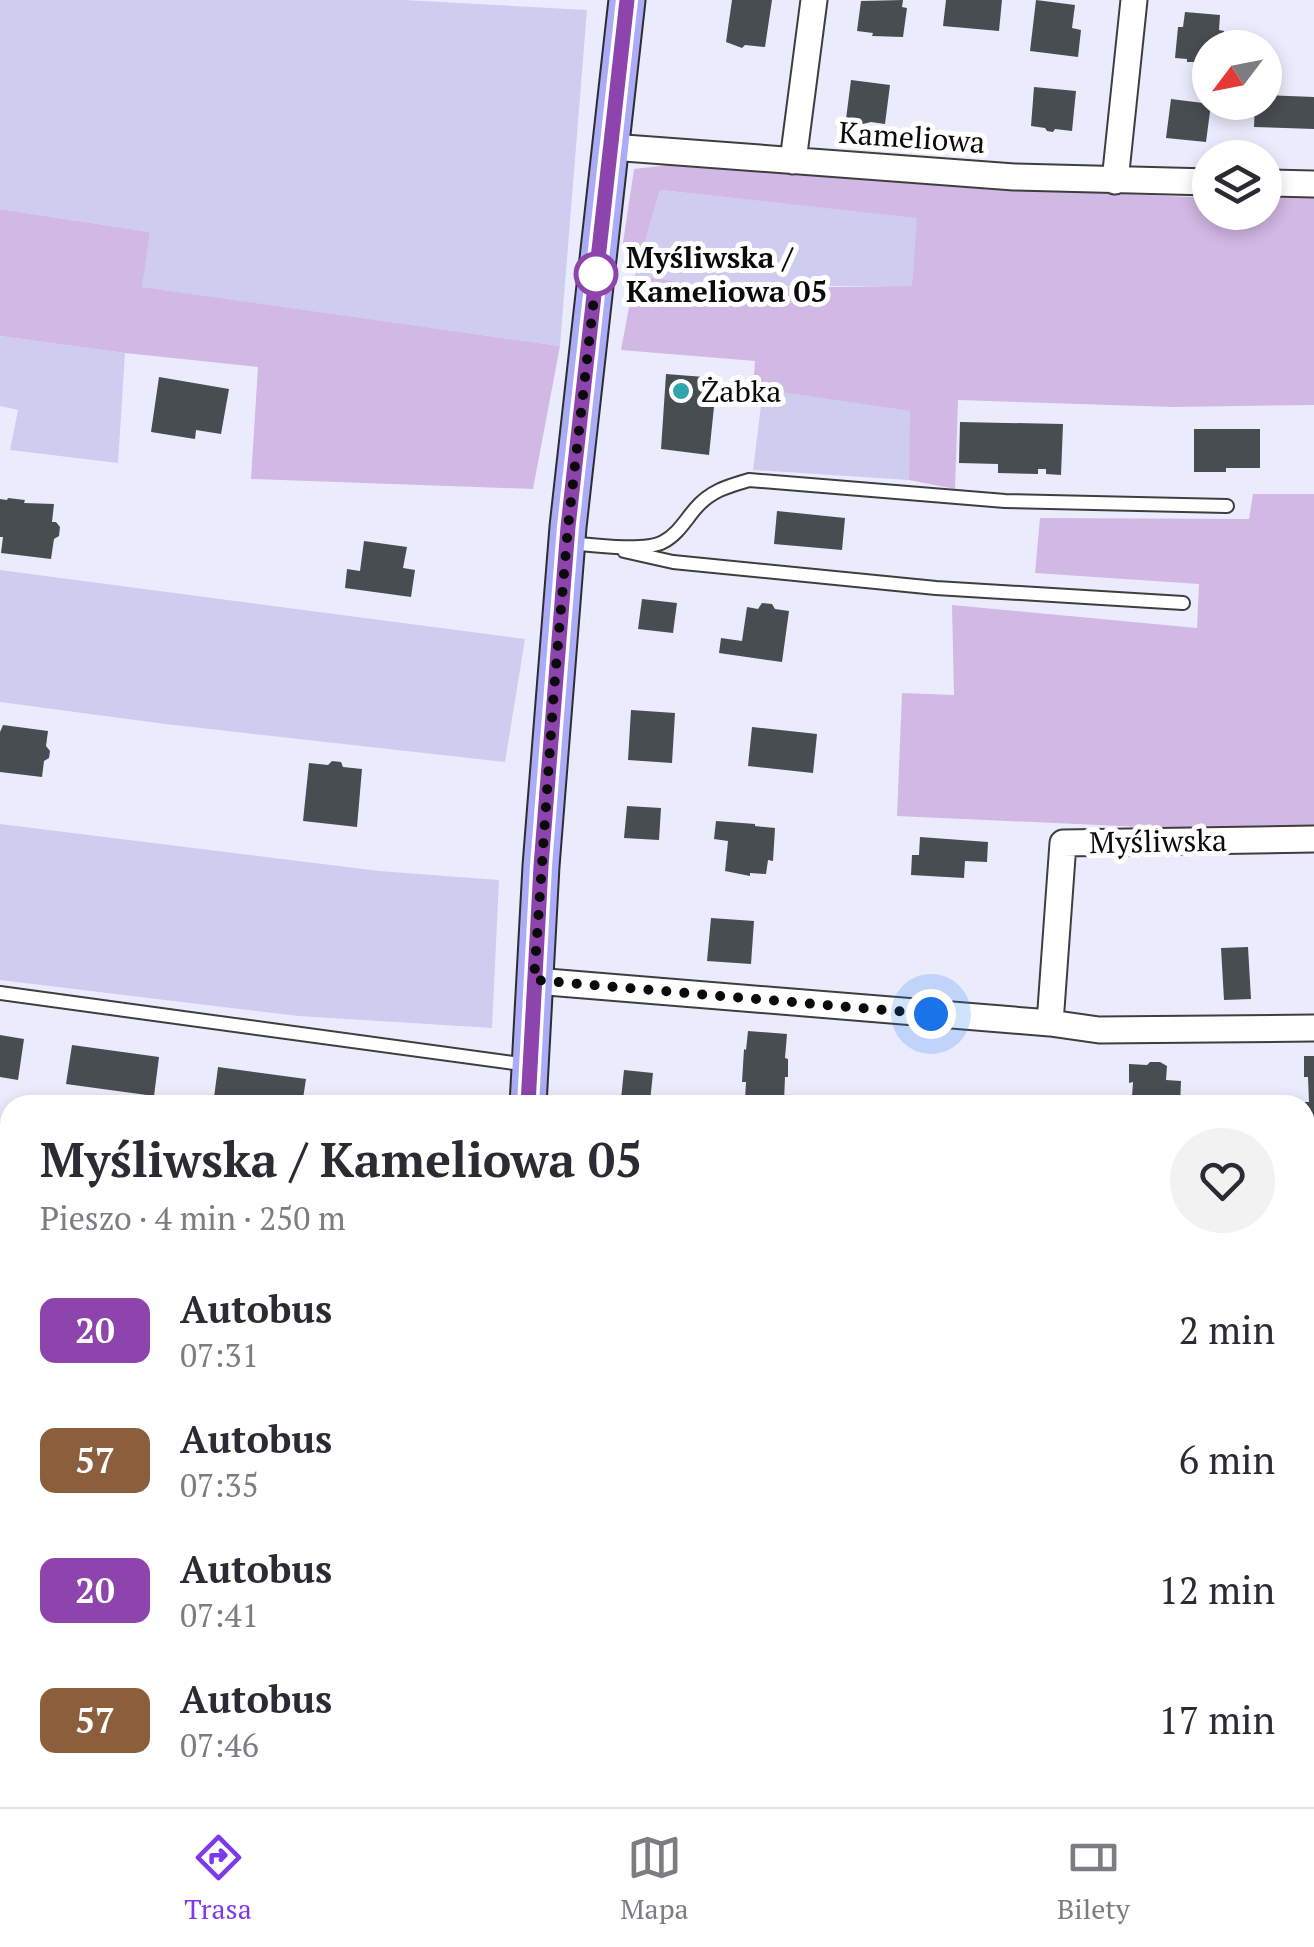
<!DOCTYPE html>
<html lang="pl">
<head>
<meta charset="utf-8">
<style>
	body { margin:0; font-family:"PT Serif",serif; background:#f2f2f3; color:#2b2b33; height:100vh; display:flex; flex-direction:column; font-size:38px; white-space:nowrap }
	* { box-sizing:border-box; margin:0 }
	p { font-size:32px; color:#7c7c81 }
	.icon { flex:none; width:55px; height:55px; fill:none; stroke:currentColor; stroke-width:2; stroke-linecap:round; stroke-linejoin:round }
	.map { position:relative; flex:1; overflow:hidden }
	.panel { position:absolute; left:0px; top:1095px; width:1315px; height:712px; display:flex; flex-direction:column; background:#fff; border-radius:30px 30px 0 0; box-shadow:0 5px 15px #0003 }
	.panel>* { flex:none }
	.badge { padding:0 20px; border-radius:15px; font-size:35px; line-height:65px }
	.needle { width:65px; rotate:238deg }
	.tools { position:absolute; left:1192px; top:30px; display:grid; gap:20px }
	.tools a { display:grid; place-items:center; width:90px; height:90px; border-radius:50%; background:#fff; box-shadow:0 5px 15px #0003; font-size:50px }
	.you { position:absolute; width:50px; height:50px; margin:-25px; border:8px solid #fff; border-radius:50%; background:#1a73e8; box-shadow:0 0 0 15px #1a73e833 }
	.map>.badge { position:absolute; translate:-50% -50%; box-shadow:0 0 0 5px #fff }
	.round { display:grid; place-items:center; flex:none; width:105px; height:105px; border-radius:52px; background:#f2f2f3 }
	.overview { display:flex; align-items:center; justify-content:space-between; height:170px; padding:0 40px }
	h1 { font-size:48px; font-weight:600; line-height:75px }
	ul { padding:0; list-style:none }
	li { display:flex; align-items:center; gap:30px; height:130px; padding:0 40px }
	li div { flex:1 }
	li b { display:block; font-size:38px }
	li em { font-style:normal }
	li .badge { min-width:110px; font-weight:700; text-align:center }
	.menu { display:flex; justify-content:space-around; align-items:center; height:140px; border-top:2px solid #e1e1e2; background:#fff; font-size:28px; color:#7c7c81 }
	.menu a { display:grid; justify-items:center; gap:5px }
	.menu .selected { color:#7c3aed }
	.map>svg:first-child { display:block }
</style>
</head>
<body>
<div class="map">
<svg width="1314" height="1807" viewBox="0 0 1314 1807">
	<rect width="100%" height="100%" fill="#eaecfd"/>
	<path fill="#cecdf0" d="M0,0h404l183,10 -27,336 -419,-59 9,-55 -150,-23z
		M660,190l258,27 -5,69h-142l-95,-3 -41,-8z
		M0,336l125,17 -7,110 -108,-13 8,-40 -18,-4z
		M763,389l148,22 -2,69 -156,-10z
		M0,570l525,69 -20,123 -340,-38 -165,-22z
		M0,824l379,47 120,9 -7,148 -194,-12 -298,-36z
		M1305,1520h9v287h-154l-1,-9h146z
		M891,1798h240l1,9h-241z"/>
	<path fill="#d2b8e4" d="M669,165l238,18 303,15v14h55v-14l49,-1v208l-141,2 -215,-7 -3,89 -46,-9 1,-69 -157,-23 2,-27 -134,-11 14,-75c91,18 186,11 277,11l5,-68 -257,-28 -19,65 -19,-6 12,-80z
		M0,209l150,23 -8,55 418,59 -27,143 -282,-10 7,-112 -133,-14 -125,-17z
		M1253,494h61v333l-83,4 -334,-15 5,-123 52,2 -2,-90 245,23 2,-44 -164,-11 5,-55 209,1z
		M0,1706h10v92h185v9h-195z"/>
	<path fill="#484d52" d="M732,0h40l-7,47 -20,-2 -3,3 -16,-6z
		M903,0l-1,7 5,1 -4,29 -31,-1 1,-3 -16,-2 4,-30z
		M946,0h56l-3,31 -56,-5z
		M1036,0l39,5 -3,23 9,2 -3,27 -48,-6z
		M1185,12l35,3 -1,15 5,1 -1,17h-13v14h-23v-3l-12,-1 3,-31h5z
		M851,80l39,5 -5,39 -14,-2 -8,2 -3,-3 -14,-2z
		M1034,87l42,4 -4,40 -17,-2 -2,3 -6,-1 -2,-3 -14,-2z
		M1265,95l49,2v32l-60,-2 1,-25h10z
		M1171,99l40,5 -5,38 -40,-4z
		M666,374l51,4 -8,77 -48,-6z
		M159,377l70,12 -8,45 -25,-4 -1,9 -44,-7z
		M960,422l103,2 -2,51 -15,-1v-5h-8v5l-40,-1v-9l-39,-1z
		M1194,429h66v39h-34v4h-32z
		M8,498l17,2 -1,3 30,1 -2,18h4l4,5 -1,9 -5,3 -3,20 -50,-6 2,-16h-3v-38l7,1z
		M777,511l68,7 -3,32 -68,-6z
		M364,541l43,6 -4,21 12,2 -4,27 -66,-9 2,-19 13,2z
		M642,599l35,4 -4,30 -35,-4z
		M762,603l10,1 3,5 14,2 -7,51 -63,-9 2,-15 21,3 5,-34 11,2z
		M631,710l44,3 -3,50 -44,-3z
		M3,725l45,6 -2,15 4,5 -1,7 -5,3 -2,16 -42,-5v-40z
		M752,727l65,7 -4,39 -65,-7z
		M332,761l9,1 2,5 19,2 -5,58 -54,-6 6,-58 19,2z
		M627,806l34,2 -2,32 -35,-2z
		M716,821l39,3v2l20,2 -2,33 -5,-1 -2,14 -16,-1v3l-25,-5 3,-30 -14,-2z
		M920,837l68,5 -1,20 -22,-1 -1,17 -53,-3 1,-20h7z
		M711,918l43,3 -3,43 -44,-3z
		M1248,947l3,52 -27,1 -3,-52z
		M748,1031l39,3 -2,24 3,1v18h-3l-1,25 -5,3 -13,-1 -3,-3 -18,-1 1,-18h-4l2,-33 2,1z
		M0,1035l24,4 -6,41 -18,-3z
		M72,1045l87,12 -5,39 -88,-12z
		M1304,1056h10v67h-9v-21h4l-1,-25h-4z
		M1150,1062h10l7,4 -1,14 15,1 -1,24h-68v-8h20l1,-15 -4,1v-19l18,1z
		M218,1067l88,12 -4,26h-89z
		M624,1070l29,3 -3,28 -29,-2z
		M1018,1096h28v9h-28z
		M0,1146l10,2v37l-10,-2z
		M1305,1160h9v129h-9z
		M0,1252l10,2v59l-10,-2z
		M1314,1440v45h-9v-44z
		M2,1497l8,1v50l-10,-1z
		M0,1599h10v57h-9z"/>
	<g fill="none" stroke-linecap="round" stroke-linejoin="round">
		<defs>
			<path id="lane" d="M570,543c22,2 74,9 93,-1 14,-7 22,-21 32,-33 15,-18 33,-23 54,-29l256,21 222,5
				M624,551l49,11 263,26 247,15
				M0,993l528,72
				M1305,1343h9
				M0,1353l10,2"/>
			<path id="street" d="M611,147l403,30 196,5
				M793,161l21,-161
				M1115,181l19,-181
				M1265,183l49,1
				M1314,839l-251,4 -13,180 49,7 215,-2
				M535,981l515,42
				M0,1450l10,1
				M1305,1522h9
				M1148,1798l1,9"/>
			<path id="secondary" d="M528,1105l13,-239 27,-339 59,-527
				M491,1807l1,-9"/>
		</defs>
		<use href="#lane" stroke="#3e3e3e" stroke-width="16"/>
		<use href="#street" stroke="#3e3e3e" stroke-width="29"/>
		<use href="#secondary" stroke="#2d2d2d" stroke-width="39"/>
		<use href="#lane" stroke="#fff" stroke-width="12"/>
		<use href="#street" stroke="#fff" stroke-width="25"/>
		<use href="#secondary" stroke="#ababf7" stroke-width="35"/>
	</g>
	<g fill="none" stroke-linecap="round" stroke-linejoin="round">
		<defs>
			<path id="line" d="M528,1105l13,-239 27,-339 59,-527"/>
		</defs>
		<use href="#line" stroke="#fff" stroke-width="22"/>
		<use href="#line" stroke="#8e44ad" stroke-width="15"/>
		<path stroke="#0b0b0b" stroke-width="10" stroke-dasharray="0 18" d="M596,274l2,-11 -30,264 -14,163 -20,290 397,34"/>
	</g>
	<circle fill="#fff" stroke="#8e44ad" stroke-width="5" cx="596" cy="274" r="20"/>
	<circle fill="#31a5ad" stroke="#fff" stroke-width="4" cx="681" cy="391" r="10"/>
	<g text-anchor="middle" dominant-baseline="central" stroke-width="10" stroke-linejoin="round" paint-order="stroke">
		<g font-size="30" fill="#0b0b0b" stroke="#fff">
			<text transform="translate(912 137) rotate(4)">Kameliowa</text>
			<text transform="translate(1158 841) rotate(-1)">Myśliwska</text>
		</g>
		<g font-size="30" font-weight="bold" fill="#0b0b0b" stroke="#fff" text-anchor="start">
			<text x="626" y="257">Myśliwska /<tspan x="626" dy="34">Kameliowa 05</tspan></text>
		</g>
		<g font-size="30" fill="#0b0b0b" stroke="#fff" text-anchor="start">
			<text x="701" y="391">Żabka</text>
		</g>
	</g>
</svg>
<div class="tools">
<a><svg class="needle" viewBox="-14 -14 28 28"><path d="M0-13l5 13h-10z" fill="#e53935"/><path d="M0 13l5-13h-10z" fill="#7c7c81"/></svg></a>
<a><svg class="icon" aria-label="layers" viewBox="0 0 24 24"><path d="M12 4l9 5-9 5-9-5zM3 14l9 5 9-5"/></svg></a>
</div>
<div class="you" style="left:931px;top:1014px"></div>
<section class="panel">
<div class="overview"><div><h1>Myśliwska / Kameliowa 05</h1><p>Pieszo · 4 min · 250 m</p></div><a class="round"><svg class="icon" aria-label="heart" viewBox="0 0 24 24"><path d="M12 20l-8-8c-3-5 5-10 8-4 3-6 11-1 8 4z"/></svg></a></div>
<ul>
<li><span class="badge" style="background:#8e44ad;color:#fff">20</span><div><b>Autobus</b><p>07:31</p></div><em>2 min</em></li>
<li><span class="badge" style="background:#8b5e3c;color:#fff">57</span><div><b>Autobus</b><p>07:35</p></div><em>6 min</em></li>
<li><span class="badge" style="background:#8e44ad;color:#fff">20</span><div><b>Autobus</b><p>07:41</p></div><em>12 min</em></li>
<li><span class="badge" style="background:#8b5e3c;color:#fff">57</span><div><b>Autobus</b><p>07:46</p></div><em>17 min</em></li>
</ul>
</section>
</div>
<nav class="menu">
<a class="selected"><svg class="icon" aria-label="directions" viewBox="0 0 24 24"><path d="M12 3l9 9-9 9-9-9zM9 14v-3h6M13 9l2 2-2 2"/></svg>Trasa</a>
<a><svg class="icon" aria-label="map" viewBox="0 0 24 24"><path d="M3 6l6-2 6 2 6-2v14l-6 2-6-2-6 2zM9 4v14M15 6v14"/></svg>Mapa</a>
<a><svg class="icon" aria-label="tickets" viewBox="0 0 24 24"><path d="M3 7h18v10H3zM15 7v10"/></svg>Bilety</a>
</nav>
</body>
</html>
